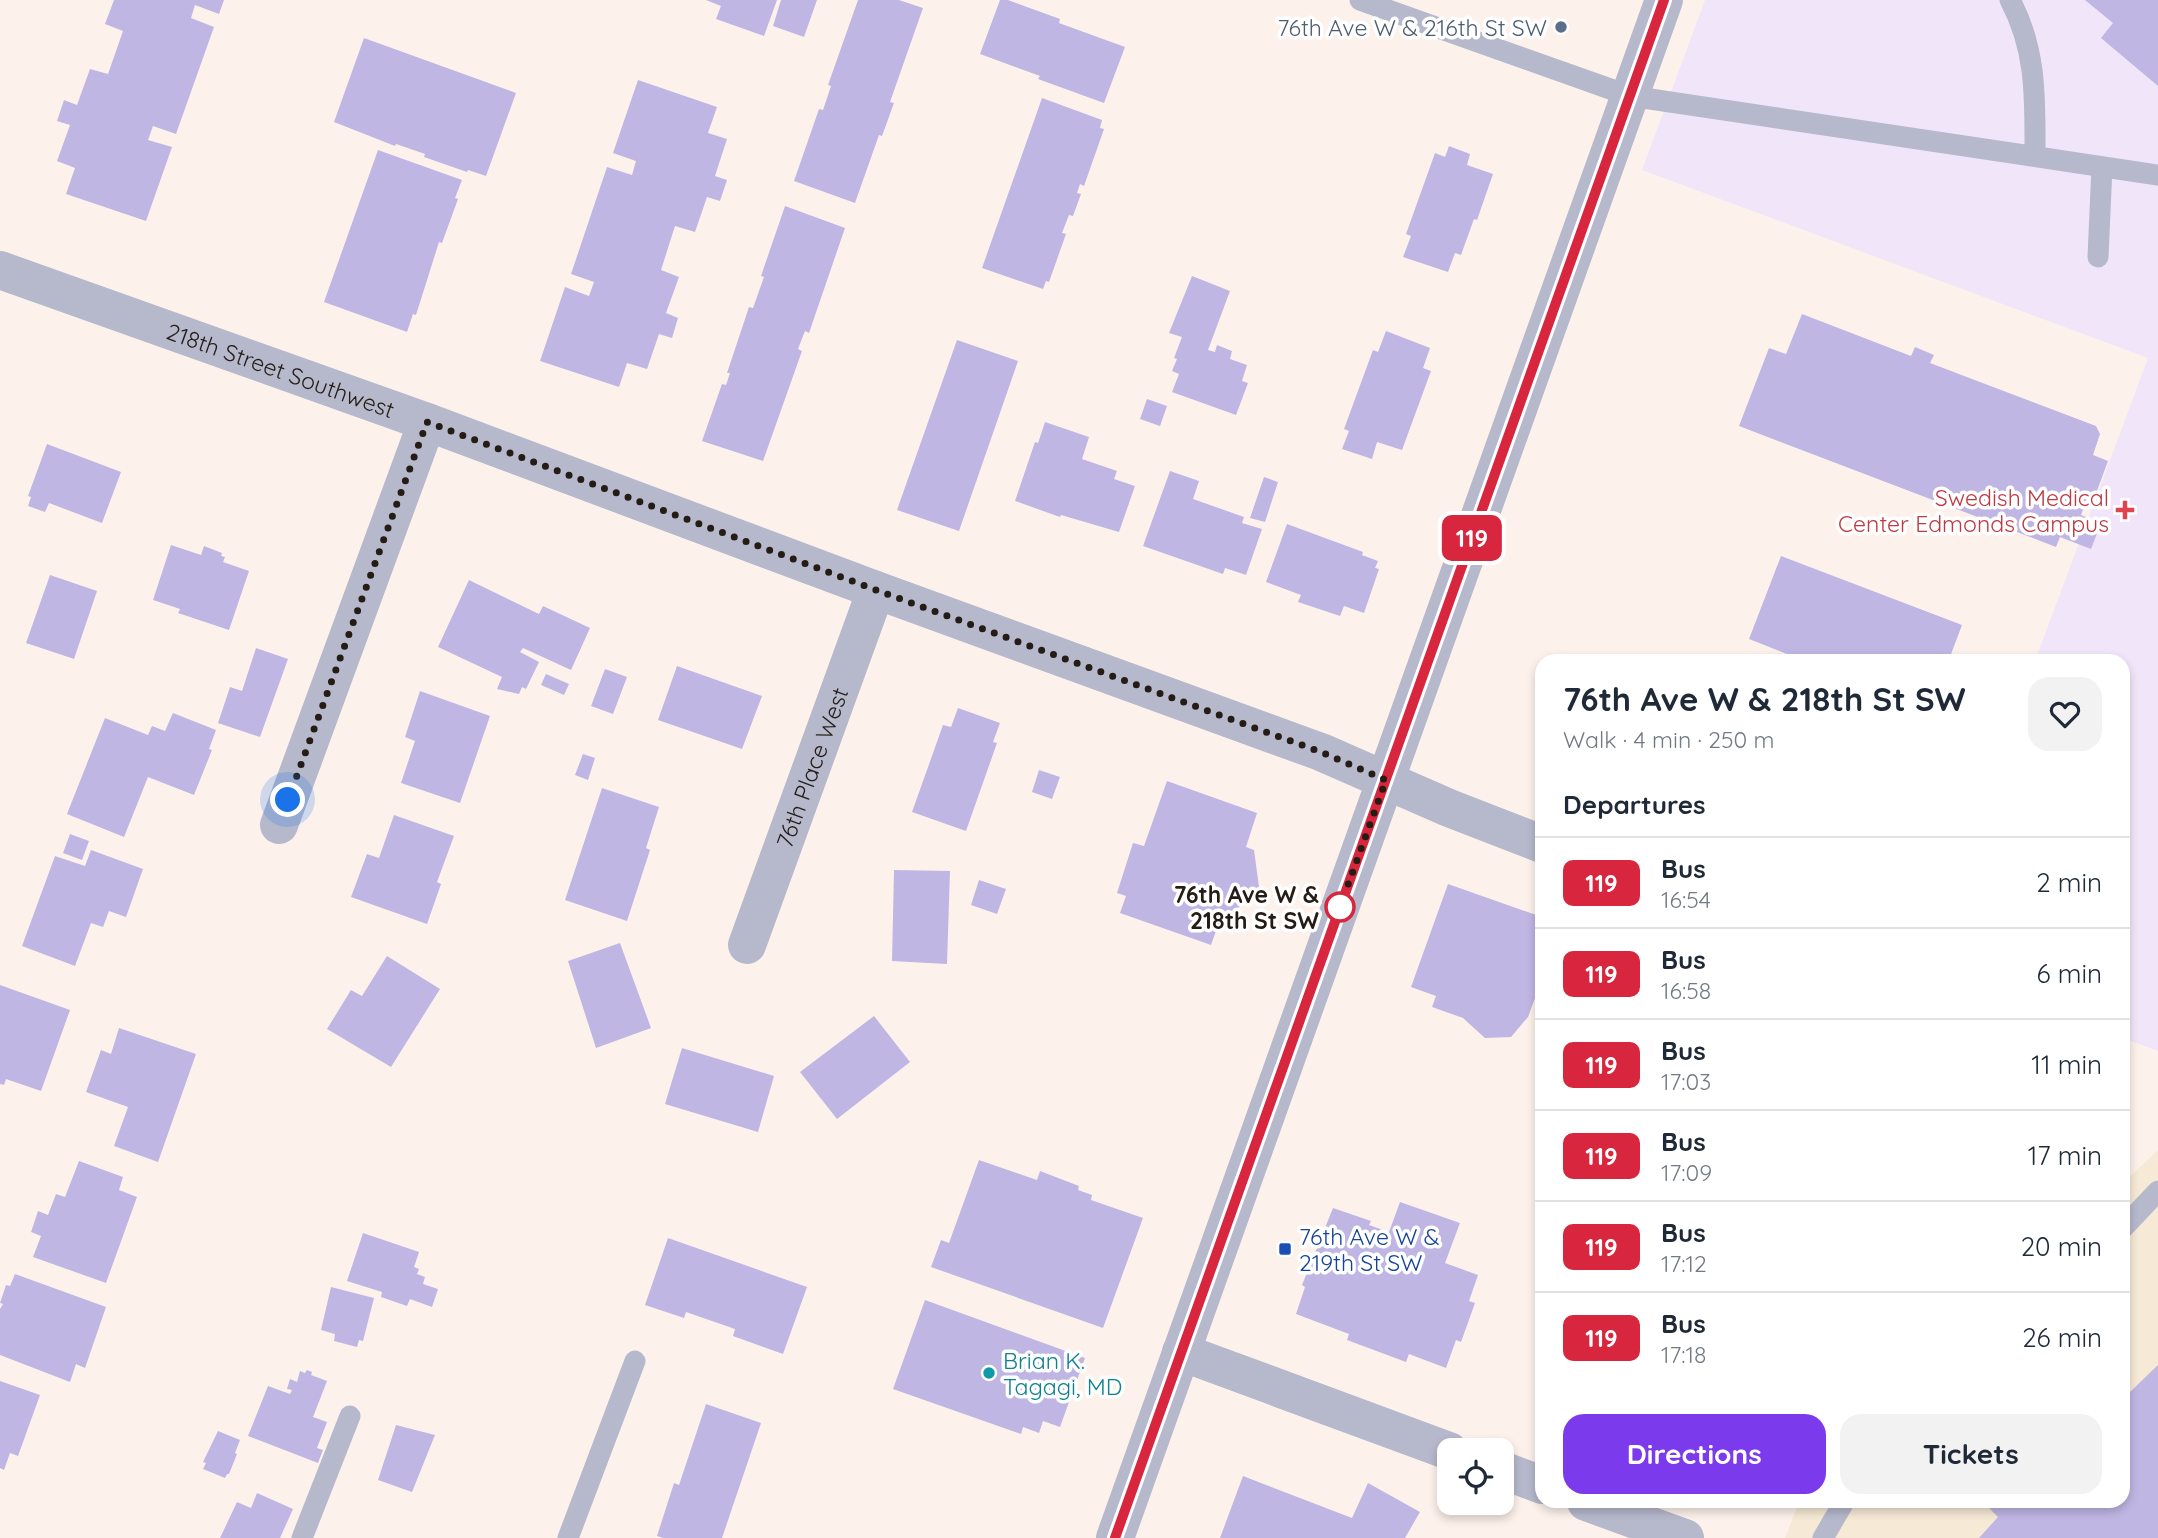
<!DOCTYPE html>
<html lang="en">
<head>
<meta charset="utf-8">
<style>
	body { margin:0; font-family:Quicksand,sans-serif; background:#f2f2f3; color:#1f2937; height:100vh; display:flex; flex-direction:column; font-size:26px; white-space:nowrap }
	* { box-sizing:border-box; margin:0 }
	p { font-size:23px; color:#747a83 }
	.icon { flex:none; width:38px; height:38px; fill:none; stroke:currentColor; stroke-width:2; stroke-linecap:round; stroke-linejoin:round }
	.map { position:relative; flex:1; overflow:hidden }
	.drawer { position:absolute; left:1535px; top:654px; width:595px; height:854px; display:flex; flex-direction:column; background:#fff; border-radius:21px; box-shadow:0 4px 10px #0003 }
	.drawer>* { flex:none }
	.badge { padding:0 14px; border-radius:10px; font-size:24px; line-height:46px }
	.controls { position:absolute; left:1437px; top:1438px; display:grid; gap:14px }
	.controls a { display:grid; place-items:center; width:77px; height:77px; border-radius:14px; background:#fff; box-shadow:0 4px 10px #0003; font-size:35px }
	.you { position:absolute; width:35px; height:35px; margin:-18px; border:5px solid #fff; border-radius:50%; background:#1a73e8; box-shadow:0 0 0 10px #1a73e833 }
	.map>.badge { position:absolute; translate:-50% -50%; box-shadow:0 0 0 4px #fff }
	h2 { padding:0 28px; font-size:26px; line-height:63px }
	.round { display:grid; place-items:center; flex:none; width:74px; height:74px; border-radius:21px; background:#f2f2f3 }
	.head { display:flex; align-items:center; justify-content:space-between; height:119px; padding:0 28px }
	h1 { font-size:33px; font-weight:800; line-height:52px }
	.button { display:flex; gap:14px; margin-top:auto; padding:14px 28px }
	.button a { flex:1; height:80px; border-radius:21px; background:#7c3aed; color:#fff; font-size:28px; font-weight:800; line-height:80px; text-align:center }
	.button a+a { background:#f2f2f3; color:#1f2937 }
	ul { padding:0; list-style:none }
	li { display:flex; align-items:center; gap:21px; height:91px; padding:0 28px; border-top:2px solid #e0e1e3 }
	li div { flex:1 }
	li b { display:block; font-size:26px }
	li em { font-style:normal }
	li .badge { min-width:77px; font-weight:700; text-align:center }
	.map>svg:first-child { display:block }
</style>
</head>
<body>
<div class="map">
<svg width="2158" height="1538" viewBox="0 0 2158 1538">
	<rect width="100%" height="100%" fill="#fdf2eb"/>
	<path fill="#f6e9d5" d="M2158,1150v388h-373l14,-36h324v-319z"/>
	<path fill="#f1e5fa" d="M1705,0h453v1051l-35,-13v-376l-88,-1 113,-303 -506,-188z"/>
	<path fill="#bfb6e3" d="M114,0h110l-5,14 -24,-9 -4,13 23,9 -38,107 -23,-8 -5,14 24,7 -26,74 -80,-27 9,-26 -18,-7 13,-36 -13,-4 7,-21 13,5 13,-36 18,5 15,-43 -18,-7z
		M706,0h71l-13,36 -48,-17 5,-13z
		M781,0h36l-13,37 -31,-11z
		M858,0h41l24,8 -33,94 4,1 -12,33 -3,-1 -24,68 -61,-22 25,-72 4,1 8,-24 -3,-1z
		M1000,0h8l52,19 -1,4 66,24 -21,56 -66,-24 2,-3 -60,-22z
		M2085,0h73v86l-57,-48 12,-15z
		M364,38l152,55 -30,83 -18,-6 -1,2 -43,-15 1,-3 -29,-10 -1,2 -61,-24z
		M638,80l79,27 -9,26 19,6 -12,37 12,4 -7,21 -13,-4 -12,35 -20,-6 -14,44 18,7 -13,36 12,5 -6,20 -13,-4 -12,35 -20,-6 -8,24 -79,-26 25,-74 24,9 5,-14 -23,-8 36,-107 25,8 4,-14 -23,-8z
		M1042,98l60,22 -2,8 4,1 -20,57 -4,-2 -3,9 4,1 -8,22 -4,-1 -7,18 4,1 -17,48 -3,-1 -3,8 -61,-21z
		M1449,146l21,8 -3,11 26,9 -16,46 -3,-1 -13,36 -6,-2 -7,19 -45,-15 8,-21 -5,-2 29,-81 10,4z
		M378,150l84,30 -7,18 3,1 -16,44 -3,-1 -23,73 -3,-1 -6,18 -83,-30z
		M785,206l60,22 -36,105 -4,-2 -7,18 4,2 -39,110 -61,-20 20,-57 4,1 4,-12h-3l22,-66 4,1 11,-31 -3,-1z
		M1192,276l38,15 -22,59 7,2 2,-7 15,6 -2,8 17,6 -5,16 6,2 -12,32 -64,-23 7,-18 -7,-3 5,-12 -3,-1 8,-21 -13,-4z
		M1802,314l109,42 4,-9 19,8 -4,8 166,63 4,8 -7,21 15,6 -14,38 -6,-2 -7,18 20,8 -10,26 -31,-12 -4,10 -317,-121 30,-78 17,6z
		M1386,331l44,17 -7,20 8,3 -29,79 -25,-8 -5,17 -30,-10 7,-18 -5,-2 29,-79 5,2z
		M957,340l61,21 -59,170 -62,-21z
		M1147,399l20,7 -7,20 -20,-7z
		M1045,422l44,15 -7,22 35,12 -3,8 21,7 -16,46 -58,-17 -1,2 -45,-16 20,-59 3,1z
		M47,444l74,28 -19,51 -53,-20 -4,9 -17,-6 3,-9 -3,-1z
		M1170,471l29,10 -6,18 51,18 -2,6 20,6 -16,46 -21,-7 -2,6 -80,-28z
		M1264,477l14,5 -13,40 -15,-4z
		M1287,524l76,28 -1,3 16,6 -3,7 4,1 -15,44 -20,-7 -4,10 -42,-14 3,-7 -35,-13z
		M171,545l30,10 3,-9 18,7 -1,3 4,1 -2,5 26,9 -20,59 -51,-17 2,-4 -27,-9z
		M1781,556l181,69 -14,37h-141l-58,-23z
		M50,575l47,16 -23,68 -48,-16z
		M469,580l70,34 4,-8 47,22 -19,42 -48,-22 -3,4 19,10 -13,27 -4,-2 -3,7 -22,-5 5,-12 -64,-30z
		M256,648l32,11 -28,78 -42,-14 12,-36 12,4z
		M677,666l85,30 -20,53 -84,-29z
		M605,669l22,8 -14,37 -22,-8z
		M546,674l23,10 -5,11 -23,-10z
		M420,691l70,25 -30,87 -59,-20 14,-42 -10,-4z
		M958,708l42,15 -7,19 4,1 -31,88 -54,-19 31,-87 8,2z
		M173,713l43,17 -7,19 3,1 -18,45 -46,-18 -24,60 -57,-23 38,-96 43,17 4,-9 13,5z
		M583,754l12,4 -7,22 -13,-5z
		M1039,770l21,7 -8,22 -20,-7z
		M1167,781l90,32 -11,34 8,3 5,37 -27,27 -9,-3 -12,34 -91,-32 6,-17 -9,-3 16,-50 11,3z
		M602,788l57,19 -13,41 4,2 -23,71 -62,-21z
		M394,815l60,21 -17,46 4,2 -14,40 -76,-27 16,-43 12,4z
		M70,834l19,7 -7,19 -19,-7z
		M91,850l52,19 -17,48 -17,-6 -6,16 -12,-4 -16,43 -53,-20 33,-90 30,10z
		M894,870l56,1 -3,93 -55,-3z
		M979,880l27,9 -9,25 -26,-9z
		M1448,884l94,33v62l-14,38 -17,20 -26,1 -22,-20 -31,-11 4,-11 -25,-9z
		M620,943l31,85 -55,20 -28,-87z
		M387,956l53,33 -49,78 -64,-38 24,-39 11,6z
		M0,985l70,25 -29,81 -35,-12 -2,6 -4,-1z
		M874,1016l36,46 -73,57 -37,-47z
		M119,1028l77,26 -38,108 -44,-16 14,-39 -42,-15 15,-42 10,4z
		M682,1048l92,28 -16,56 -93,-28z
		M979,1160l58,20 3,-9 39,15 -1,4 14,5 -1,5 52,18 -40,110 -172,-61 10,-27 8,3z
		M79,1161l44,16 -4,13 18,7 -31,86 -73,-26 8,-21 -10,-4 7,-21 10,4 8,-21 9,3z
		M1400,1202l60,21 -15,40 33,12 -9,26 6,2 -14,39 -5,-2 -10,28 -37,-14 -3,8 -59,-22 2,-6 -53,-20 9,-27 -3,-2 31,-77 38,13 -2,4 20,7z
		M363,1233l56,19 -5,15 5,2 -2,5 8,3 -2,7 15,5 -6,18 -22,-8 -3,7 -26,-9 1,-5 -35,-11z
		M668,1238l139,49 -24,67 -50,-18 2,-7 -49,-17 -2,6 -39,-13z
		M15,1274l91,33 -21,61 -9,-4 -6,18 -70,-27v-46l3,-5 -3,-1 6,-18 4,1z
		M331,1287l43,11 -11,43 -4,-1 -2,7 -23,-6 1,-7 -14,-4z
		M925,1300l160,58 -25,69 -17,-6 -4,12 -16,-6 -2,7 -128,-45z
		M2158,1365v173h-179l19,-21 -15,-15h140v-118l7,8z
		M307,1370l5,2 -1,3 16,6 -14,36 14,5 -10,26 6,2 -5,13 -70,-27 20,-50 22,8 2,-4 -5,-1 3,-10 7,3 3,-11 5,2z
		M0,1381l40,14 -22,61 -8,-3 -6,17 -4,-2z
		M706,1404l55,19 -39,115h-59l-6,-2 17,-53 5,2z
		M396,1425l39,10 -23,57 -34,-12z
		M218,1431l22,9 -5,13 2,1 -8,20h-2l-2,4 -22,-9 3,-6 -3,-1z
		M1243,1476l109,42 16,-35 52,29 -15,26h-185z
		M257,1493l36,16 -13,29h-60l17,-36 14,6z"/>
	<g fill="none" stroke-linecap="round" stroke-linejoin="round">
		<path stroke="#b6b8cc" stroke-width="21" d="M1360,0l270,96 528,79
			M2010,0c27,50 25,100 25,155
			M2098,257l4,-90
			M2123,1228l35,-37
			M302,1538l48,-122
			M568,1538l67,-177
			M1823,1538l21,-36"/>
		<g stroke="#b6b8cc" stroke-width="38">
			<path id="s1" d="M0,270l427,152 449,168 445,162 128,56 93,36"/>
			<path d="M279,825l148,-403"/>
			<path id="s2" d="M747,945l129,-355"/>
			<path d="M1181,1352l268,99"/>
			<path d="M1502,1470l40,15"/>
			<path d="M1586,1502l99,36"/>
		</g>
		<path stroke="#b6b8cc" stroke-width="38" d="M1115,1538l549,-1538"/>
	</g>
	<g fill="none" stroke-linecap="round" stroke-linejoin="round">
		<defs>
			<path id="line" d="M1115,1538l549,-1538"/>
		</defs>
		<use href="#line" stroke="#fff" stroke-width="16"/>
		<use href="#line" stroke="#d7263d" stroke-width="10"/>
		<path stroke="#251c15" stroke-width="7" stroke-dasharray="0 12.6" d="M288,800l139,-378 449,168 445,162 65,28 -46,127"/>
	</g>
	<circle fill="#5c6f8a" stroke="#fff" stroke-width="2.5" cx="1561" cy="27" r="7"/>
	<path fill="#e0444e" stroke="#fff" stroke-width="2.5" d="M2121.5 499.5h7v7h7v7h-7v7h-7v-7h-7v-7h7z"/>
	<circle fill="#fff" stroke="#d7263d" stroke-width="3.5" cx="1340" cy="907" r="14"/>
	<rect fill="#1a4fb4" stroke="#fff" stroke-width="2.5" x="1278" y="1242" width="14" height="14" rx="3.5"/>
	<circle fill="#0f9aa8" stroke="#fff" stroke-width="2.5" cx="989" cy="1373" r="7"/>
	<g text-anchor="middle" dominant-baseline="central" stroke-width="7" stroke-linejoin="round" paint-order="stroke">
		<g font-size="23" fill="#4e5e75" stroke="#fff" text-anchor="end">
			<text x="1547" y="27">76th Ave W &amp; 216th St SW</text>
		</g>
		<g font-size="23" fill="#251c15" stroke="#fff">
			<text stroke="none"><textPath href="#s1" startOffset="298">218th Street Southwest</textPath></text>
			<text stroke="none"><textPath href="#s2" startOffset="189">76th Place West</textPath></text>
		</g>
		<g font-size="23" fill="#be3a42" stroke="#fff" text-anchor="end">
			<text x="2109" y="497">Swedish Medical<tspan x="2109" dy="26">Center Edmonds Campus</tspan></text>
		</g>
		<g font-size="23" font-weight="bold" fill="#251c15" stroke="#fff" text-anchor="end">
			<text x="1319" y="894">76th Ave W &amp;<tspan x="1319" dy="26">218th St SW</tspan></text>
		</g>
		<g font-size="23" fill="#164399" stroke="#fff" text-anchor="start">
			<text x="1299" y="1236">76th Ave W &amp;<tspan x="1299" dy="26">219th St SW</tspan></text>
		</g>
		<g font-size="23" fill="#0d838f" stroke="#fff" text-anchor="start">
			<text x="1003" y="1360">Brian K.<tspan x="1003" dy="26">Tagagi, MD</tspan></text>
		</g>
	</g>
</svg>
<div class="controls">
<a><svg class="icon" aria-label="locate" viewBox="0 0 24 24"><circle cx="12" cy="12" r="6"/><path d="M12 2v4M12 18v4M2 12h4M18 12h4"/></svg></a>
</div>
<div class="you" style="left:288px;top:800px"></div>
<b class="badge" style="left:1472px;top:538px;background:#d7263d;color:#fff">119</b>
<section class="drawer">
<div class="head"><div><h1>76th Ave W &amp; 218th St SW</h1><p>Walk · 4 min · 250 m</p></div><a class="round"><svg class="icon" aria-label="heart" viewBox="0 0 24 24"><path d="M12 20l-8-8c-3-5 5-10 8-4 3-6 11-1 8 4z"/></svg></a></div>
<h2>Departures</h2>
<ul>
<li><span class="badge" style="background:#d7263d;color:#fff">119</span><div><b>Bus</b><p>16:54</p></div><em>2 min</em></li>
<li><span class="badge" style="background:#d7263d;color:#fff">119</span><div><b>Bus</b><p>16:58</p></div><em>6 min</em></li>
<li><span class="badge" style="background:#d7263d;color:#fff">119</span><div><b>Bus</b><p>17:03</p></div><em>11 min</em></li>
<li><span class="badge" style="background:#d7263d;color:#fff">119</span><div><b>Bus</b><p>17:09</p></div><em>17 min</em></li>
<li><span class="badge" style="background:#d7263d;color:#fff">119</span><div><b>Bus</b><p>17:12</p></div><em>20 min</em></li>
<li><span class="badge" style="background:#d7263d;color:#fff">119</span><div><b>Bus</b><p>17:18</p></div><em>26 min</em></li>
</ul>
<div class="button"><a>Directions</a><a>Tickets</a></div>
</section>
</div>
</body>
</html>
